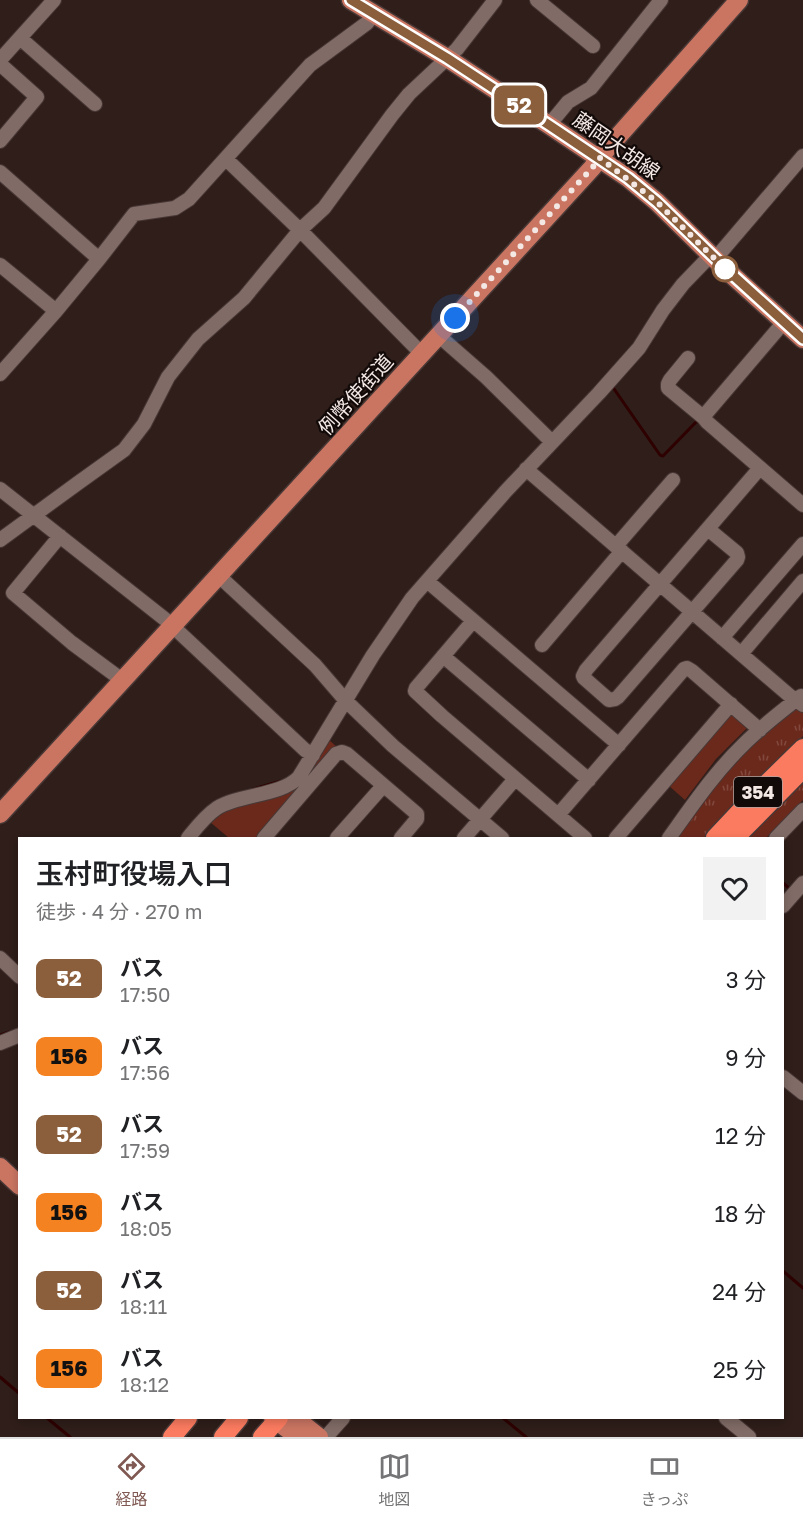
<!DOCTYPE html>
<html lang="ja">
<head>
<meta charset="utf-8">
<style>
	body { margin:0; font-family:"Golos Text","Noto Sans JP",sans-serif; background:#f2f2f2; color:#202124; height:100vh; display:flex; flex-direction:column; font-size:22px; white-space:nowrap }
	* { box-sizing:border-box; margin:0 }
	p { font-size:20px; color:#757577 }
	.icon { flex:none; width:33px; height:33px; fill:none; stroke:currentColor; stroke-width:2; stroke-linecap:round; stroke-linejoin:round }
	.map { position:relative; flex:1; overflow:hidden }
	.drawer { position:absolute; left:18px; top:837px; width:766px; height:582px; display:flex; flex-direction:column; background:#fff; border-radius:0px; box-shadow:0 3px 9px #0003 }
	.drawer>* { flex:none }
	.badge { padding:0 12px; border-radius:9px; font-size:21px; line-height:39px }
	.you { position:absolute; width:30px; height:30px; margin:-15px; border:4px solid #fff; border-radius:50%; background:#1a73e8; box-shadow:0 0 0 9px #1a73e833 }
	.map>.badge { position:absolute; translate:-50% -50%; box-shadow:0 0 0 3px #fff }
	.round { display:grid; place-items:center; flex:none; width:63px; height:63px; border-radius:0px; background:#f2f2f2 }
	.summary { display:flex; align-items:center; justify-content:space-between; height:102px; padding:0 18px }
	h1 { font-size:28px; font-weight:600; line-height:45px }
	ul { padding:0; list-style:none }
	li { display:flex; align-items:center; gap:18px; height:78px; padding:0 18px }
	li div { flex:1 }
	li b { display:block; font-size:22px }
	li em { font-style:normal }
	li .badge { min-width:66px; font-weight:700; text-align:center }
	.tab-bar { display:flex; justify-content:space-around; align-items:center; height:84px; border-top:2px solid #e0e0e0; background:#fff; font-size:16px; color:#757577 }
	.tab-bar a { display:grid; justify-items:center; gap:3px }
	.tab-bar .current { color:#7f5952 }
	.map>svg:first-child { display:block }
</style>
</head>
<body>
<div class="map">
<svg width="803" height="1437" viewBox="0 0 803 1437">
	<defs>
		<pattern id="grass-tufts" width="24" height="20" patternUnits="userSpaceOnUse" patternTransform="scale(1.5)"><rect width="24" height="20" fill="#6b291c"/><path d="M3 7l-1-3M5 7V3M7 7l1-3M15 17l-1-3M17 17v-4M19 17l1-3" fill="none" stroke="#81483d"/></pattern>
	</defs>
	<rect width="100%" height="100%" fill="#2f1e1a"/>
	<path fill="url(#grass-tufts)" d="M797,706l6,5v25l-78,79 -21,23h-30l15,-21 56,-67z
		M803,781v19l-37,38h-18z"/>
	<path fill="#6b291c" d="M737,715l10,8v5l-31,31 -31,41 -17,-15 59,-69z
		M328,739l9,8 -78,91h-30l-19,-16 21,-14 60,-18z"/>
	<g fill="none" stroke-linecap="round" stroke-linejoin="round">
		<path stroke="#2e0000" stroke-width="3" d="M612,386l48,69 3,1 34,-35 1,1
			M253,789l28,-8
			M783,883l7,6
			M0,1035l9,-3
			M783,1271l20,17
			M0,1377l20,17
			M47,1418l23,19
			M503,1418l23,19"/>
		<defs>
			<path id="minor" d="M537,0l56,46
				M20,38l75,66
				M0,60l54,-60
				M0,64l37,33 -37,44
				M549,125l19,-23 23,-14 70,-88
				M226,159l74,71 122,124
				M0,172l99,87
				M715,259l88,-103
				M0,265l56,46
				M784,322l-81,95 4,5 96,83
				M438,335l48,42 66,65
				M688,358l-18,22 -2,4v4l35,29
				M0,374l56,-63 43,-52 35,-45 41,-6 14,-9 121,-134 57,-42 7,-9
				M526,469l264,227 13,9
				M0,489l166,131 139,130 8,5
				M708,529l29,24 1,4 -1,3 -119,137 -3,2 -6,1 -25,-22 -1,-2 3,-6 174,-202
				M60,536l-47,57 59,50 46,34 3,5
				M0,540l78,-57 46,-33 20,-26 24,-47 30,-38 46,-41 56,-68 24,-22 68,-93 17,-21 48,-45 38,-49
				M616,546l57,-66
				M219,576l96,89 31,36 47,45 109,92
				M427,581l192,164
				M473,621l-57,67 -1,3 27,25 143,122
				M722,638l81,-94
				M542,645l80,-94
				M741,654l62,-73
				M443,656l146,124
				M558,815l126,-146 3,-1 5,3 68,59
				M188,838c8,-10 17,-22 29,-30 23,-14 64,-12 82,-31l74,-122 39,-57 93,-106 94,-99 40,-45 24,-38 20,-26 28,-29
				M264,838l72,-84 6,-2 5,2 70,60v5l-16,19
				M337,838l46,-52
				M464,838l51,-59
				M616,838l115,-134
				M669,838c23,-32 46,-66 75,-94 18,-18 38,-33 57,-48
				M776,838l27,-28
				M783,906l20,-23
				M0,958l20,19
				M0,1043l20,-8
				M783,1077l20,16
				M726,1418l23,19
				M326,1437l17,-19"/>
			<path id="major" d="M351,0l96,58 102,67 79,53 29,24 64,63 82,74
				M0,814l592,-646 14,-18 133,-150
				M0,1167l20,19
				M273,1418l25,19
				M295,1418l24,19"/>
			<path id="highway" d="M715,838l47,-50 41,-40
				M735,838l68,-69
				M172,1437l16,-19
				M223,1437l16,-19
				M262,1437l17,-19"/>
		</defs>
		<use href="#minor" stroke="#483836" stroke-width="16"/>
		<use href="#major" stroke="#483836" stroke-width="21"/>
		<use href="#highway" stroke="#483836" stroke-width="21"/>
		<use href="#minor" stroke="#806b66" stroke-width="14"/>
		<use href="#major" stroke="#ca7562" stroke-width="18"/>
		<use href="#highway" stroke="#fb7b60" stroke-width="18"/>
	</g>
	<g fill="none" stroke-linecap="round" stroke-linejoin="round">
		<defs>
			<path id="line" d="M351,0l96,58 102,67 79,53 29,24 68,66 78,71"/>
		</defs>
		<use href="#line" stroke="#fff" stroke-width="14"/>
		<use href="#line" stroke="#8b5e3c" stroke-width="9"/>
		<path stroke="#f4e8e5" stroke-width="6" stroke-dasharray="0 10.8" d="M455,318l137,-150 8,-10 57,44 68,67"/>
	</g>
	<circle fill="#fff" stroke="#8b5e3c" stroke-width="3" cx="725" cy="269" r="12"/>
	<g text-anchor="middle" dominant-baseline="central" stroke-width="4.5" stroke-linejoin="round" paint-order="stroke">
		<rect fill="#120a08" stroke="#b0a5a3" stroke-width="1.5" x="734" y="777" width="48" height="30" rx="4.5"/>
		<g font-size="18" font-weight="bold" fill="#f4e8e5">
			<text x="758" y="792">354</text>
		</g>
		<g font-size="20" fill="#f4e8e5" stroke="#120a08">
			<text transform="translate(617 145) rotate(35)">藤岡大胡線</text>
			<text transform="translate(355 394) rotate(-48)">例幣使街道</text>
		</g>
	</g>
</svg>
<div class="you" style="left:455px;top:318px"></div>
<b class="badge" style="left:519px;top:105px;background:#8b5e3c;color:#fff">52</b>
<section class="drawer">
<div class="summary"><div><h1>玉村町役場入口</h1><p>徒歩 · 4 分 · 270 m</p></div><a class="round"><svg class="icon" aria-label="heart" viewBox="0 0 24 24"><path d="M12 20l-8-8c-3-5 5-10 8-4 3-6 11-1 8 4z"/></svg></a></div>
<ul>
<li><span class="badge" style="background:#8b5e3c;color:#fff">52</span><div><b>バス</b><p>17:50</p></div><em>3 分</em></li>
<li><span class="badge" style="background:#f58220;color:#111">156</span><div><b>バス</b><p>17:56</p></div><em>9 分</em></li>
<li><span class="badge" style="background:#8b5e3c;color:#fff">52</span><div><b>バス</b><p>17:59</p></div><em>12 分</em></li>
<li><span class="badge" style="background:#f58220;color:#111">156</span><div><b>バス</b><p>18:05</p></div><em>18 分</em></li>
<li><span class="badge" style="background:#8b5e3c;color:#fff">52</span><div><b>バス</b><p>18:11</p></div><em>24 分</em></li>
<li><span class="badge" style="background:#f58220;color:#111">156</span><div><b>バス</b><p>18:12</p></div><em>25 分</em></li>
</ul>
</section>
</div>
<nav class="tab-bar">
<a class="current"><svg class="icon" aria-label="directions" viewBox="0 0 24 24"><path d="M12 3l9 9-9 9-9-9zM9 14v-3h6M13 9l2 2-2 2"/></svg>経路</a>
<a><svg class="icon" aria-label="map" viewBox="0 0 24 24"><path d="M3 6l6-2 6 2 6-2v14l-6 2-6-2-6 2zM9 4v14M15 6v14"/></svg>地図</a>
<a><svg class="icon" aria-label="tickets" viewBox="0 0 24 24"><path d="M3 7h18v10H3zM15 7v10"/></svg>きっぷ</a>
</nav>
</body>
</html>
